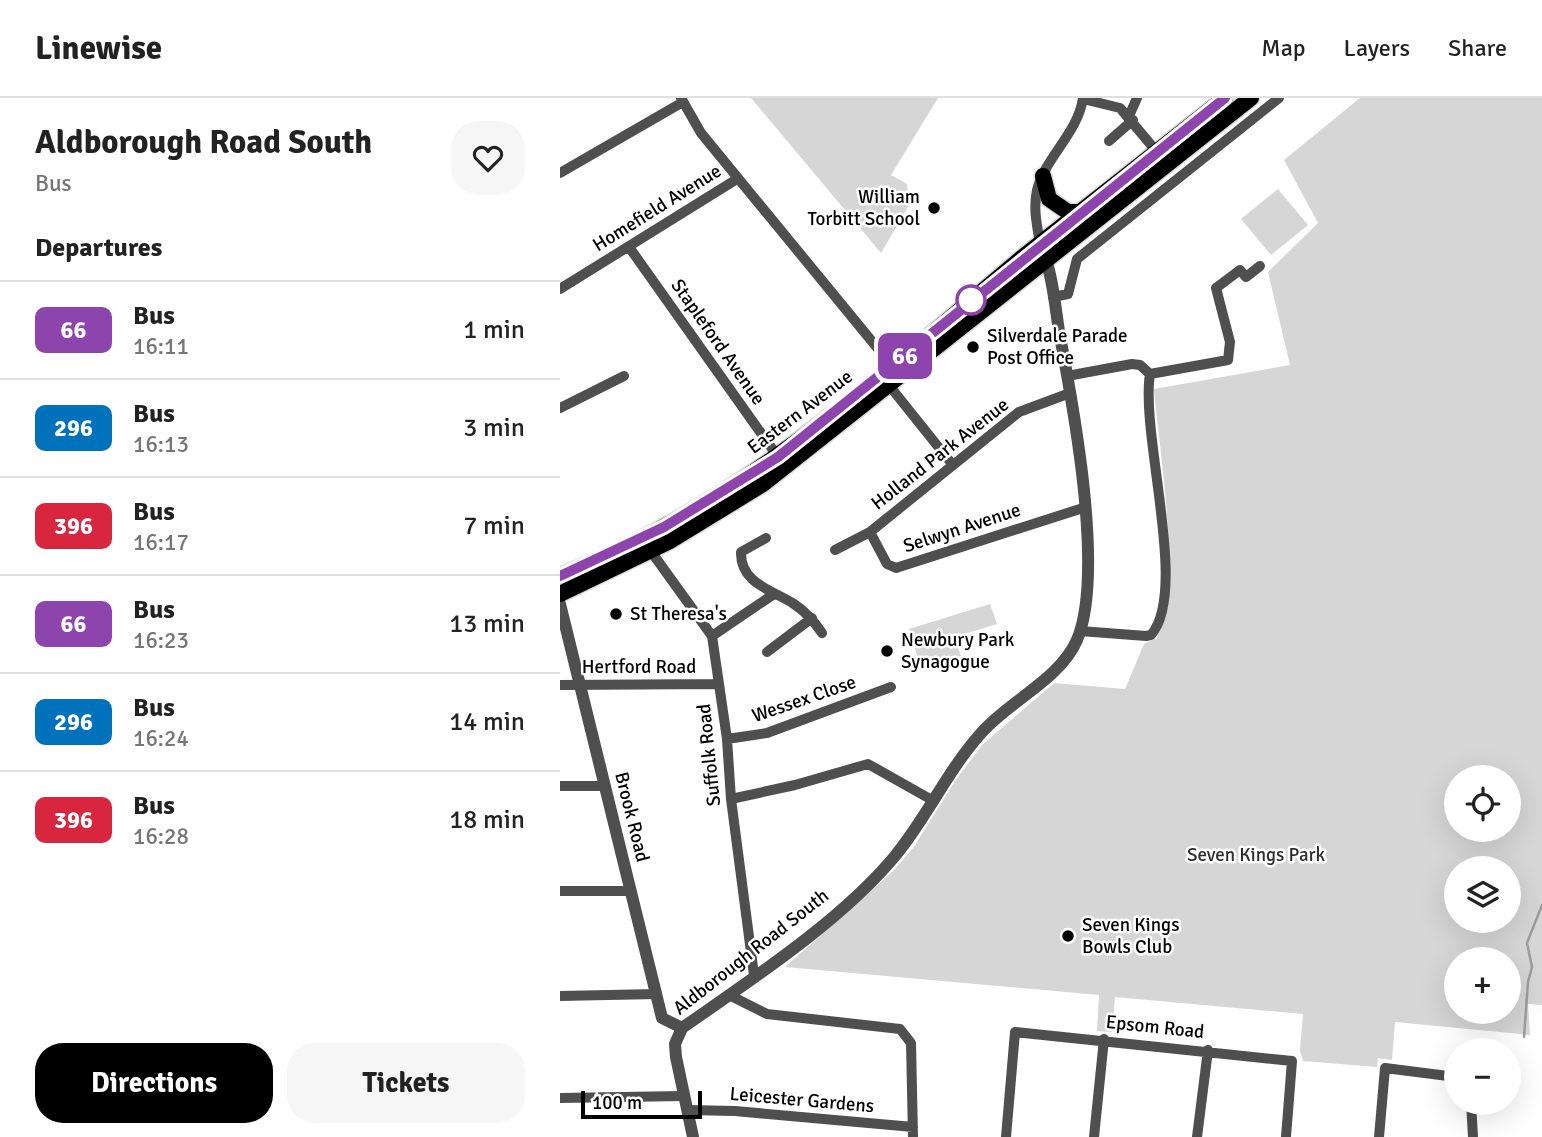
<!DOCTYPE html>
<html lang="en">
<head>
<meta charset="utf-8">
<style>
	body { margin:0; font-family:Signika,sans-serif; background:#f6f6f6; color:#222; height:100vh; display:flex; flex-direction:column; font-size:26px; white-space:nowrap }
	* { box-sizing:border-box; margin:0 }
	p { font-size:23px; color:#767676 }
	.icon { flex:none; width:38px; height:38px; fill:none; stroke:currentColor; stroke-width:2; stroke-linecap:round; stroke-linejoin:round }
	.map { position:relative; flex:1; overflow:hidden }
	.details { display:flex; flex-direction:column; background:#fff; width:560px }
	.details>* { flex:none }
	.badge { padding:0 14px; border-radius:10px; font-size:24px; line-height:46px }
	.controls { position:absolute; left:884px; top:667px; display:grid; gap:14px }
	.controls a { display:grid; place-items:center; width:77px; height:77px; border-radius:50%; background:#fff; box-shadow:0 7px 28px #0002; font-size:35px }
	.scale { position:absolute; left:21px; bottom:18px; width:121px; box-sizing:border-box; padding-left:7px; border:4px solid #000; border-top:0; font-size:19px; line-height:24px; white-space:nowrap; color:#000; -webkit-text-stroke:5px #fff; paint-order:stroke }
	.map>.badge { position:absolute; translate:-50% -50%; box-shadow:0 0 0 4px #fff }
	h2 { padding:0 35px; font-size:26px; line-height:63px }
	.round { display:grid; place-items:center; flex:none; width:74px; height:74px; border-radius:28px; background:#f6f6f6 }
	.headline { display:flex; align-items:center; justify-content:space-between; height:119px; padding:0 35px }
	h1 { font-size:33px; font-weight:800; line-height:52px }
	.action { display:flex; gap:14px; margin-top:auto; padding:14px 35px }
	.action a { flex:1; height:80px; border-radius:28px; background:#000; color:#fff; font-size:28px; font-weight:800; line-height:80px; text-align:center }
	.action a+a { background:#f6f6f6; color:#222 }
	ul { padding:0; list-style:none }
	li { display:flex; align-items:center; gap:21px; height:98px; padding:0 35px; border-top:2px solid #e0e0e0 }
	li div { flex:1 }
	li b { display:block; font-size:26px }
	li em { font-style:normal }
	li .badge { min-width:77px; font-weight:700; text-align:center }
	header { display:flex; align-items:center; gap:42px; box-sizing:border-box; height:98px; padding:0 35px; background:#fff; border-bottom:2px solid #e0e0e0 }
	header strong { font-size:33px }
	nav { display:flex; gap:38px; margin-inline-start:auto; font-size:24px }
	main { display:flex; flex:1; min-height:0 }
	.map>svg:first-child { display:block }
</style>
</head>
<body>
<header>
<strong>Linewise</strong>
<nav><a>Map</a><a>Layers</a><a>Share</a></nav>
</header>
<main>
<section class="details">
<div class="headline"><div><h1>Aldborough Road South</h1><p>Bus</p></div><a class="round"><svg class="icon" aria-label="heart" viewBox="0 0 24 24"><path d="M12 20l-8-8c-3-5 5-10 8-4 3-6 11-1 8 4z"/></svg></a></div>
<h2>Departures</h2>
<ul>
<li><span class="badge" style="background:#8e44ad;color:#fff">66</span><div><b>Bus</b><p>16:11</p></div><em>1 min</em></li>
<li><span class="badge" style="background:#0072bc;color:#fff">296</span><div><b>Bus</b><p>16:13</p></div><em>3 min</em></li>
<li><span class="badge" style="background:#d7263d;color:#fff">396</span><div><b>Bus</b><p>16:17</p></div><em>7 min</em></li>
<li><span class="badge" style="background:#8e44ad;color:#fff">66</span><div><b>Bus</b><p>16:23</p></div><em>13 min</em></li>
<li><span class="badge" style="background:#0072bc;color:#fff">296</span><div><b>Bus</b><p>16:24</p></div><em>14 min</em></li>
<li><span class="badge" style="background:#d7263d;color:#fff">396</span><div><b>Bus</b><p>16:28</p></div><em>18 min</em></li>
</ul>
<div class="action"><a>Directions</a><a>Tickets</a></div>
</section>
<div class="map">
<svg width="982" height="1039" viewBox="0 0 982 1039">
	<rect width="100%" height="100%" fill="#fff"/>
	<path fill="#d6d6d6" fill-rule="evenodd" d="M191,0h187l-47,77 16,9 2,21 -28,48z
		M800,0h182v907l-14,-1 2,31 -135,-13 -3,38 -14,-2 -1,9 -74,-6 -3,-10 3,-37 -188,-17 -3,35 -15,-1 2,-36 -314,-28 107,-95 21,-24 42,-67 27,-36 72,-62 71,6 19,-45 13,-6c26,-50 2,-189 -3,-249l136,-24 -22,-93 50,-49 -34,-63zM896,679h52v53h-52zM896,770h52v52h-52zM896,861h52v53h-52z
		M718,91l30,36 -37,30 -30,-36z
		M430,506l7,20 -43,13 7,19 -40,12 -12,-39z"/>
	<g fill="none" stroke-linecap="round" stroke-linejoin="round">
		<path stroke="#9d9d9d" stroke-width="2.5" d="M964,939l4,-55 4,-15 -5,-24 15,-38"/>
		<defs>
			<path id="trunk" d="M483,78l6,23 19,13h12
				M324,276l140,-118 201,-158
				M0,478c99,-39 190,-97 273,-162
				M0,496l110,-53 93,-57 488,-386"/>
		</defs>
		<use href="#trunk" stroke="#dbdbdb" stroke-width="19"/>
		<path stroke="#4f4f4f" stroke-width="10" d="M121,0l20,35 192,234
			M523,1l37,9 37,44
			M569,18l8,-18
			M549,43l24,-21
			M0,75l123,-71
			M480,145c-3,-17 -7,-35 -3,-53 9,-34 41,-57 46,-92
			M69,149l149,210
			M0,191l177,-110
			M493,199l15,-3 9,-35 202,-161
			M590,276l78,-14 2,-18 -14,-54 24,-18 6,7 14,-11
			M507,278l65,-12 8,1 10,9
			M328,286l64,80
			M0,310l64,-32
			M310,434l17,32 9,4 187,-60
			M206,440l-25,14c-1,32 32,38 53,52 12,8 20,17 28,29
			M90,452l62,86 15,103 4,60 23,176
			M275,452l35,-18 149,-120 51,-19
			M520,533l66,5 5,-1c38,-44 -11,-200 -1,-261
			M152,538l62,-42
			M207,554l45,-34
			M0,587l158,-1
			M167,641l40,-6 124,-46
			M0,688h43
			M171,701l64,-14 73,-21 64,36
			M0,793h70
			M169,897l38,19 133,15 11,14 2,94
			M0,898l97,-2
			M0,1000l124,-2
			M911,1004l2,35
			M127,1012l48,1 178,16
			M446,1039l9,-105 277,29 -6,76
			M534,1039l10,-98
			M637,1039l11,-87
			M819,1039l6,-69 71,9"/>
		<path stroke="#4f4f4f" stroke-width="12" d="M0,506l102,414 20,10
			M133,1039l-17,-80 -1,-13 7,-16c70,-49 159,-107 213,-172 33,-40 53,-87 88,-125 28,-31 77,-52 94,-91 28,-67 -4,-235 -18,-309 -4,-25 -6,-53 -15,-77"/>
		<use href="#trunk" stroke="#000" stroke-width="16"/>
	</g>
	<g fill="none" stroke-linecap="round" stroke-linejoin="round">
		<defs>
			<path id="line" d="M0,478l104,-49 114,-70 447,-359"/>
		</defs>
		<use href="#line" stroke="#fff" stroke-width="16"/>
		<use href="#line" stroke="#8e44ad" stroke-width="10"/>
	</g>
	<g fill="#000" stroke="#fff" stroke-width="2.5">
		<circle cx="374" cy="110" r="7"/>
		<circle cx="413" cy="249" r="7"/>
		<circle cx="56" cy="516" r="7"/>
		<circle cx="327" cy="553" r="7"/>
		<circle cx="508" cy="838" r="7"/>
	</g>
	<circle fill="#fff" stroke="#8e44ad" stroke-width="3.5" cx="411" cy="202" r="14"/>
	<g text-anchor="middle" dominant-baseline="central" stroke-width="5" stroke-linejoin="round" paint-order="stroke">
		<g font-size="19" fill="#000" stroke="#fff" text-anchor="start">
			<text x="360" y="99" text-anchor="end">William<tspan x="360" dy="22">Torbitt School</tspan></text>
			<text x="427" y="238">Silverdale Parade<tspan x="427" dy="22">Post Office</tspan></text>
			<text x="70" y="516">St Theresa's</text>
			<text x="341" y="542">Newbury Park<tspan x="341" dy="22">Synagogue</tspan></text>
			<text x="522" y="827">Seven Kings<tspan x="522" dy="22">Bowls Club</tspan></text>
		</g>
		<g font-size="19" fill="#000" stroke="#fff">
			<text transform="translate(97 110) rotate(-32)">Homefield Avenue</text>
			<text transform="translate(158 244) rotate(55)">Stapleford Avenue</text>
			<text transform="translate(240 314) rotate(-37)">Eastern Avenue</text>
			<text transform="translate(380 356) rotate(-38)">Holland Park Avenue</text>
			<text transform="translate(402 430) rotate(-18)">Selwyn Avenue</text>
			<text x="79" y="569">Hertford Road</text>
			<text transform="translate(244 601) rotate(-19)">Wessex Close</text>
			<text transform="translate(149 657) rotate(-96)">Suffolk Road</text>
			<text transform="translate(72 719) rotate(76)">Brook Road</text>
			<text transform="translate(191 854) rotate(-38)">Aldborough Road South</text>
			<text transform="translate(595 929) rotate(6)">Epsom Road</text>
			<text transform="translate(242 1002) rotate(5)">Leicester Gardens</text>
		</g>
		<g font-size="19" fill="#2d2d2d" stroke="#fff">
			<text x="696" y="757">Seven Kings Park</text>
		</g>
	</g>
</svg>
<div class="controls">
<a><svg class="icon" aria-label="locate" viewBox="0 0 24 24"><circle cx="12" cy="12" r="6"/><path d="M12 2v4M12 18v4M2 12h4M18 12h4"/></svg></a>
<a><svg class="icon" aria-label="layers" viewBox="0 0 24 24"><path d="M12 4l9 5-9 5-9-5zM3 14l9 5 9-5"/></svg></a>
<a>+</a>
<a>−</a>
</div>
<div class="scale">100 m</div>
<b class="badge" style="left:345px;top:258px;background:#8e44ad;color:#fff">66</b>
</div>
</main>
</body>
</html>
